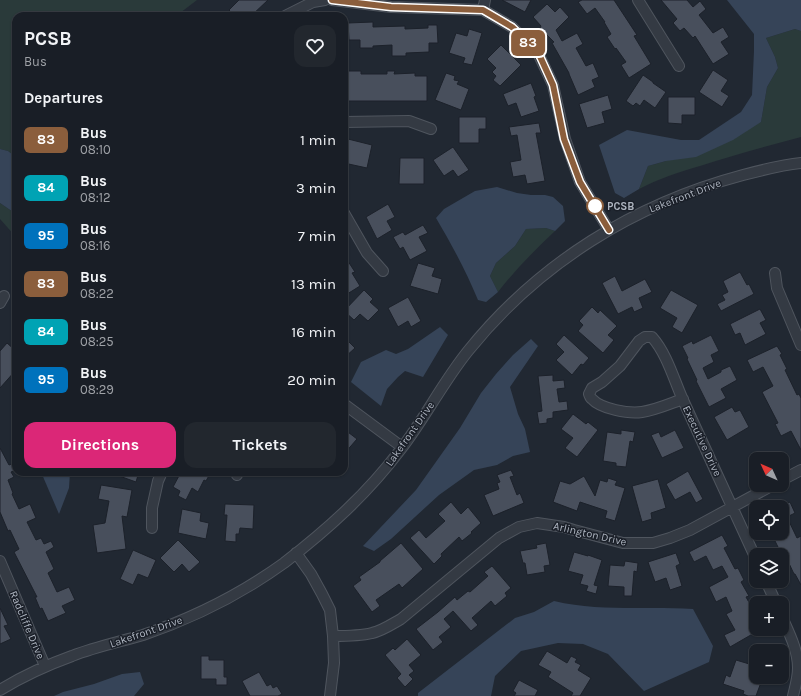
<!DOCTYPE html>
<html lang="en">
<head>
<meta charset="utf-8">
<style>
	body { margin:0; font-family:Karla,sans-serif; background:#22272e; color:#f1f3f6; height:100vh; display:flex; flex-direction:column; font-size:15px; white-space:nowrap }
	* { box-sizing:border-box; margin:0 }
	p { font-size:13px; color:#9fa2a7 }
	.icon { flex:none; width:22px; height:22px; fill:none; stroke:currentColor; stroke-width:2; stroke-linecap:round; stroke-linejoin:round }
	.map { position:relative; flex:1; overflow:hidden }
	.details { position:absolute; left:12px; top:12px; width:336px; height:464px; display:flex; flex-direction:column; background:#191e26; border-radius:12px; box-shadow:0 1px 3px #0004,0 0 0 1px #373c43 }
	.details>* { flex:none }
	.badge { padding:0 8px; border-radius:6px; font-size:14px; line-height:26px }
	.needle { width:26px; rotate:314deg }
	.controls { position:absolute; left:749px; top:452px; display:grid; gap:8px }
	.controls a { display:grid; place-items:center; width:40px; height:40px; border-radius:8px; background:#191e26; box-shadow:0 1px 3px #0004,0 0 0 1px #373c43; font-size:20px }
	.map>.badge { position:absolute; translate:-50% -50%; box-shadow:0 0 0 2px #fff }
	h2 { padding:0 12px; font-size:15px; line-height:36px }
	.round { display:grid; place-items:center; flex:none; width:42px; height:42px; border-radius:12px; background:#22272e }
	.head { display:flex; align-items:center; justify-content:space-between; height:68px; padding:0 12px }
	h1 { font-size:19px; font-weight:700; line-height:30px }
	.action { display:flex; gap:8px; margin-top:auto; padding:8px 12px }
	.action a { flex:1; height:46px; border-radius:12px; background:#db2777; color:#fff; font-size:16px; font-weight:700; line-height:46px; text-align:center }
	.action a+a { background:#22272e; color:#f1f3f6 }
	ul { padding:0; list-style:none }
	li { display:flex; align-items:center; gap:12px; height:48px; padding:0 12px }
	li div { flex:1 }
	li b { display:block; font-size:15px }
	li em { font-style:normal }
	li .badge { min-width:44px; font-weight:700; text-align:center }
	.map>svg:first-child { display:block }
</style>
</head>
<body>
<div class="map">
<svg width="801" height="696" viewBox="0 0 801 696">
	<rect width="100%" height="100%" fill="#212832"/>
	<path fill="#2a3a3a" d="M0,0h197l-17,13 -2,3h-162v141l-8,-6 -8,-2z
		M795,29l6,2v106c-34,9 -68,18 -101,29 -21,6 -42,13 -61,23l9,-23 18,-5 95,-39 6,-35 11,-19 -3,-11 -9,-19z
		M0,203l16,11v23l-16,-18z
		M546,228l9,3c-20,19 -40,39 -57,61l-8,-16 6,-13 19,-17 11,-17z"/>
	<path fill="#364458" d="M727,0h74v31l-6,-2 -29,9 9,19 3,11 -11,19 -6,35 -28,18 -37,17 -30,4 -18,5 -9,23 -15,9 -9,-5 -16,-48 28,-15 54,10h18l42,-28 11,-17 2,-44v-17z
		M0,149l8,2 8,6v57l-16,-11z
		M497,187l20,6 14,2h14l8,2 10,9 2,15 -10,10 -9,-3 -20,1 -11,17 -19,17 -6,13 8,16 -12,10 -8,-2c-12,-29 -26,-55 -42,-82l8,-9 31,-18z
		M440,327l8,8 -25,42 -18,-6 -7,6 -11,12 -6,17 -30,-24 10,-20 25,-12 10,4 12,-5z
		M531,339l7,7 -28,41 8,27 7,15 5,23 -17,4 -16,9 -23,5 -35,25 -48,44 -17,12 -11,-5 53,-56 44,-62 21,-35 15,-19 17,-19z
		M41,472h29l-1,16 -10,26z
		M554,601c46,11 92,5 139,8l20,37 -4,16 -65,29 -36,-37 -25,-10 -25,-1 -37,8 -26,25 -4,20h-73v-3l97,-75 19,-6z
		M140,672l4,12 -10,12h-80l9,-4 31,-8 28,-10z"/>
	<path fill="#484f5c" stroke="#1c212a" d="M239,0h29l-17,16h-16l-6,-6z
		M502,0h29l-6,12z
		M582,0h32l23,35 -3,1 17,28 -22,14 -8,-13 5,-3 -10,-14 -1,1 -8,-12 4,-3 -7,-12h1l-10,-14 -8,6 -9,-12z
		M661,0h26l6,7 7,-6 6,8 -7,6 14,18 10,-6 6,10 -8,5 8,12 -16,10 -18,-28 -2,2 -9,-10 -4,3 -7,-8 4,-4z
		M547,4l8,8 5,-5 9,10 -13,13 6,11 15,-8 6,11 -7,4 10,18 7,-3 6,14 -7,3 3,7 -17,8 -9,-21v-1l-17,-30 2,-1 -14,-14 1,-2 -8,-9z
		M373,22v5l32,-1v3l23,-1v-3h9l1,18h-9v9l-23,1v3h-14v-11l-19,1v2h-13v-8h-11l-1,-17z
		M469,29l13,4 -10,32 -9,-2 2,-5 -16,-5 7,-20 11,3z
		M501,45l20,20 -21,21 -7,-6 3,-4 -4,-4 4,-4 -9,-9z
		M713,70l15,10 -7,11 8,5 -7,11 -23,-15z
		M344,71h17v3h26v-3h8l-1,3 21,-1v3h12v25h-83z
		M446,73l9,3 -1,4 5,1 -2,3 12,5 -8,21 -26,-10z
		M643,75l10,7v1l13,9 -11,16 -11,-8 -4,6 -4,-3 -3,3 -7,-5z
		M531,83l5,13 -2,1 5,14 -18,6 -5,-14 -8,3 -5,-12z
		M608,95l4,14 -10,3 3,11 -18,5 -8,-24z
		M668,97h27v18h-13v9l-14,-1z
		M459,117h27v12h-7v14h-20z
		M539,123l2,10h-5l9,48 -18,3 -2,-9 -12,2 -3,-15 11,-2 -4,-25 -6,1 -2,-9z
		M344,138l28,7 -5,23 -23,-5z
		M453,147l16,23 -11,7 -5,-7 -9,6 -11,-16z
		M400,158h24v26h-25z
		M388,204l7,13 -8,4 5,9 -15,9 -11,-22z
		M423,225l5,8 -9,4 8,14 -17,9 -7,-13 -3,2 -7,-12 10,-5 2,3z
		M344,255l11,17 -3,1 8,13 -16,10z
		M418,263l17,5 -3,8 10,3 -4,15 -28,-8z
		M740,272l7,13 2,-1 5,10 -33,17 -4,-7 8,-4 -3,-5 6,-3 -5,-11z
		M615,276l7,15 23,-12 7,13 -13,6 4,10 -9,4 -2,-5 -14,7 -16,-31z
		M364,290l9,9 -3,3 9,8 -11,11 -8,-7 -6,6 -10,-9z
		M671,290l27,15 -16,28 -10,-6 5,-9 -17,-10z
		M408,297l13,24 -10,6 -3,-6 -10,6 -10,-19z
		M592,307l6,6 2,-3 17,16 -9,9 6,5 -11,13 -25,-22 5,-6 -4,-4z
		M760,309l6,11 -6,3 6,11 -21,11 -5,-12 -5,2 -5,-11z
		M564,335l25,23 -6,7 -2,-1 -9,11 -16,-15 8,-8 -8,-8z
		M711,335l8,16 -8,4 3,7 -11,6 5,11 13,-7v-2l9,-4 7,14 -16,9 5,9 -17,9 -13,-26 1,-1 -10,-21 1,-1 -6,-12 10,-5 1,3z
		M344,337l11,11 -11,10z
		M7,343l9,8v19l-16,18v-37z
		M777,346l5,8 -2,1 7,14 -2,1 12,25 2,-1 2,4v52l-10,-19 -10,5 -6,-12 3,-1 -16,-31 11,-6 -10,-19 -10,5 -6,-12z
		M553,375v6l11,-1 1,8 -8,1 2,13 8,-1 1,9 -15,2v6l-6,1v4l-8,1 -2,-12 5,-1 -4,-35z
		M732,407l3,5 5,-2 9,17 -22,13 -13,-23z
		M573,414l13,10 2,-2 10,8 -21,27 -12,-9 8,-10 -12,-9z
		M344,429l13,10 -13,15z
		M621,430l14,2 -2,10 -3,-1 -4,26 -10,-1v-3l-13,-2 4,-29 14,2z
		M675,430l9,18 -22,10 -11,-23 8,-3 2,5z
		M0,448l9,17 5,-2 2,6v1l-5,2 3,5 -6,3 5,13 -1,1 7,15 11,-5 6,14 -9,4 9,18 5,-2 3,6 7,-3 3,6 -8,5 8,17 -6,4 9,19 12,-5 6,13 -13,6 4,7 -18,8 -6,-13 -2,1 -5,-12h2l-23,-45 5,-3 -9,-19 -2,1 -8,-19z
		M511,470l3,6 -4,1 7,18 3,-2 4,10 -31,13 -9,-21 15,-6 -2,-6 3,-1 -3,-7z
		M688,471l15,28 -7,4 -6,-11 -15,8 -9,-16z
		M111,472h28l-3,10 -25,-9z
		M181,472h30l-5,9 -2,-1 -6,12 -6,-4 -6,12 -8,-4 2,-5 -7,-4z
		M584,476l11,20 5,-16 7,2 1,-4 9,3 -2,4 10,3 -10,33 -10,-3 2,-7 -27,-9 -3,9 -24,-9 7,-21 10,3z
		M658,479l8,29 -15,5 1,6 -10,3 -10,-36z
		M101,485l31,5 -5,27 -5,-1 4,33 -29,4 -4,-28 12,-2 4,-22 -11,-2z
		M451,502l10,12 7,-7 13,16 -10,9 1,1 -10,8 -3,-4 -18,17 1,2 -8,8 -24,-26 9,-8 7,8 19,-17 -7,-7z
		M790,502l5,11 -8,4 10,21 4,-2v49l-6,-11h-1l-9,-19h-11l-2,-5 6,-3 -7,-14h11v-27z
		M225,504l29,1 -1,24 -13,-1 -1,6h-3v8l-11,-1 2,-26h-3z
		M182,509l19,4 -1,8 9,2 -3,16 -28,-6z
		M722,535l6,11 -4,2 11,21 3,-1 6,12 -3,2 8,14 -3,1 10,18v17l-26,15 -6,-12 11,-5 -9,-16 6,-3 -6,-14 -10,5 -7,-15 19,-10 -6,-11 -9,4 -7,-14 -12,6 -5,-10z
		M178,540l22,22 -11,10 -7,-8 -8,8 -14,-14z
		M401,543l22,26 -21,19 -3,-4 -23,16 4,6 -8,6 -19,-26 8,-6 -2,-3 21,-15v-1z
		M546,543l4,22 -6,1 1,6 -18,3 -2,-12h-2l-3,-12 17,-3 -1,-3z
		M133,550l23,10 -8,18 -10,-4 -5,11 -13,-6z
		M574,552l14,4v-1l14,5 -8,25 4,1 -2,8 -10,-3 2,-5 -8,-2 3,-9 -15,-4z
		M676,553l4,11 -4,2 6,20 -12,4 -4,-12 -11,4 -7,-20z
		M625,561l13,2 -1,9 -3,-1 -2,25h-8v-9l-16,-1 2,-21 14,1z
		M492,566l19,22 -6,5 2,3 -12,10 -4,-5 -19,17 6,7 -7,6 -18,-20 -9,8 7,8 -12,10 4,5 -10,8 -17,-21 22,-17 17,-15 2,3 11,-9 2,1 18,-16 -4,-4z
		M0,608l8,17 -4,1 7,13 -11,5z
		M407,639l14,16 -12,10 5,6 -5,4 4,4 -8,8 -8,-9 4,-4 -16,-19 8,-7 2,2z
		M547,651l20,12 4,-7 6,3 -2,3 6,3 -3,5 13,8 -11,18h-9l2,-3 -25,-16 3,-5 -13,-7z
		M201,656h8v4h15v17h3v8h-11v-6h-15z
		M736,660l20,6v11h7l-7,19h-8l-5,-2 1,-3 -21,-7 3,-9 4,2z
		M259,672l8,14 4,-2 2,4 4,-2 5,8 -4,2h-28l-8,-15z
		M519,680l19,10 -3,6h-21l2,-3 -3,-2z"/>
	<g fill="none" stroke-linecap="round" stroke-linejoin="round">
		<defs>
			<path id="minor" d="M332,0l59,7 92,3 29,17 26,26 15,32 12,54 15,43 29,48
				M638,0l41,66
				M483,10l2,-10
				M285,16l28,-14 12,-2
				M344,122l65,-1 22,8
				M344,213l23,40 16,18
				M775,273l2,15 24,57
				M0,303l4,-7
				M683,399c-14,5 -27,11 -41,13 -13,2 -41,-3 -50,-13 -2,-1 -2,-3 -3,-5l3,-6 10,-6 18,-16 19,-25 6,-4h7c15,17 22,43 31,63 24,53 49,106 73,159
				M344,404l58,43
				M235,472l2,3
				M782,480l19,-10
				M152,528v-20l6,-27 4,-9
				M296,553l15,21 11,20 8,16 3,26 1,27 -4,33
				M0,561l45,105
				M766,581l10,22
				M782,617c7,16 16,33 16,51 0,10 -3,19 -5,28
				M333,636c13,0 27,0 39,-3 10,-2 20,-9 29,-14l98,-81 20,-11 18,-4 27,4 10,3 49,13h30l17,-5 20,-8 83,-45
				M0,690c23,-14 47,-25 72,-34 23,-9 47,-14 71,-21 50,-17 98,-41 141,-72 44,-34 83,-69 117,-114 24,-31 42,-67 67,-98 71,-88 166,-147 275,-176 19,-5 38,-10 58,-12"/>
		</defs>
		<use href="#minor" stroke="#4f555e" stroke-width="12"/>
		<use href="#minor" stroke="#343a43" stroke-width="10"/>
	</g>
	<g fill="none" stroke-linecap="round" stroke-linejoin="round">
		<defs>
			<path id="line" d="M332,0l59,7 92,3 29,17 26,25 15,33 11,54 16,43 29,48"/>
		</defs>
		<use href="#line" stroke="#fff" stroke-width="9"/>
		<use href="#line" stroke="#8b5e3c" stroke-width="6"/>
	</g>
	<circle fill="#fff" stroke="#8b5e3c" stroke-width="2" cx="595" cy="206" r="8"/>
	<g text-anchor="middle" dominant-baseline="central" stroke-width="3" stroke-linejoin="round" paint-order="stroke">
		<g font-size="11" fill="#aeb5c0" stroke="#1a1f28">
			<text transform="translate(685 196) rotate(-21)">Lakefront Drive</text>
			<text transform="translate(410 434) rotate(-55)">Lakefront Drive</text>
			<text transform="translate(702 441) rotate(65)">Executive Drive</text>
			<text transform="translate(590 534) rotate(13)">Arlington Drive</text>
			<text transform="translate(27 625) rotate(67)">Radcliffe Drive</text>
			<text transform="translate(146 632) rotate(-19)">Lakefront Drive</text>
		</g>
		<g font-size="11" font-weight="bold" fill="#aeb5c0" stroke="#1a1f28" text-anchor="start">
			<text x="607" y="206">PCSB</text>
		</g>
	</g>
</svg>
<div class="controls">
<a><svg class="needle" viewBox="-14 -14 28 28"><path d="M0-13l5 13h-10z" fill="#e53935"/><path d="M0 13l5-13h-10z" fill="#9fa2a7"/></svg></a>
<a><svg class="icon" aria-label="locate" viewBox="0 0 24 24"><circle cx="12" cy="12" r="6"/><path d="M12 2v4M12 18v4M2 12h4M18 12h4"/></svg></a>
<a><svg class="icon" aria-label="layers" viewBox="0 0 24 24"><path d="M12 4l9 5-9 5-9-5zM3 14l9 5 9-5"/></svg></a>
<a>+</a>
<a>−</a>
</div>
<b class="badge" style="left:528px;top:43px;background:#8b5e3c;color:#fff">83</b>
<section class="details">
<div class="head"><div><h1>PCSB</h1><p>Bus</p></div><a class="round"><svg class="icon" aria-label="heart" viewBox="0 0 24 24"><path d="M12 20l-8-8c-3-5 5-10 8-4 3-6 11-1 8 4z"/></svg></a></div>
<h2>Departures</h2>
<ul>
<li><span class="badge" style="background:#8b5e3c;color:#fff">83</span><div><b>Bus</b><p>08:10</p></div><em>1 min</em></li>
<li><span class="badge" style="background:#00a3b4;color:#fff">84</span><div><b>Bus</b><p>08:12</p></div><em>3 min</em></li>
<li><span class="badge" style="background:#0072bc;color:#fff">95</span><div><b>Bus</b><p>08:16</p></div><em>7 min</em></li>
<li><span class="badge" style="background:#8b5e3c;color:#fff">83</span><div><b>Bus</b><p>08:22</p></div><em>13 min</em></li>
<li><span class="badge" style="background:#00a3b4;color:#fff">84</span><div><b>Bus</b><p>08:25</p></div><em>16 min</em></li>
<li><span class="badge" style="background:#0072bc;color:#fff">95</span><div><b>Bus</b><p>08:29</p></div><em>20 min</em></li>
</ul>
<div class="action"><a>Directions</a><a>Tickets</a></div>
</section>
</div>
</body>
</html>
